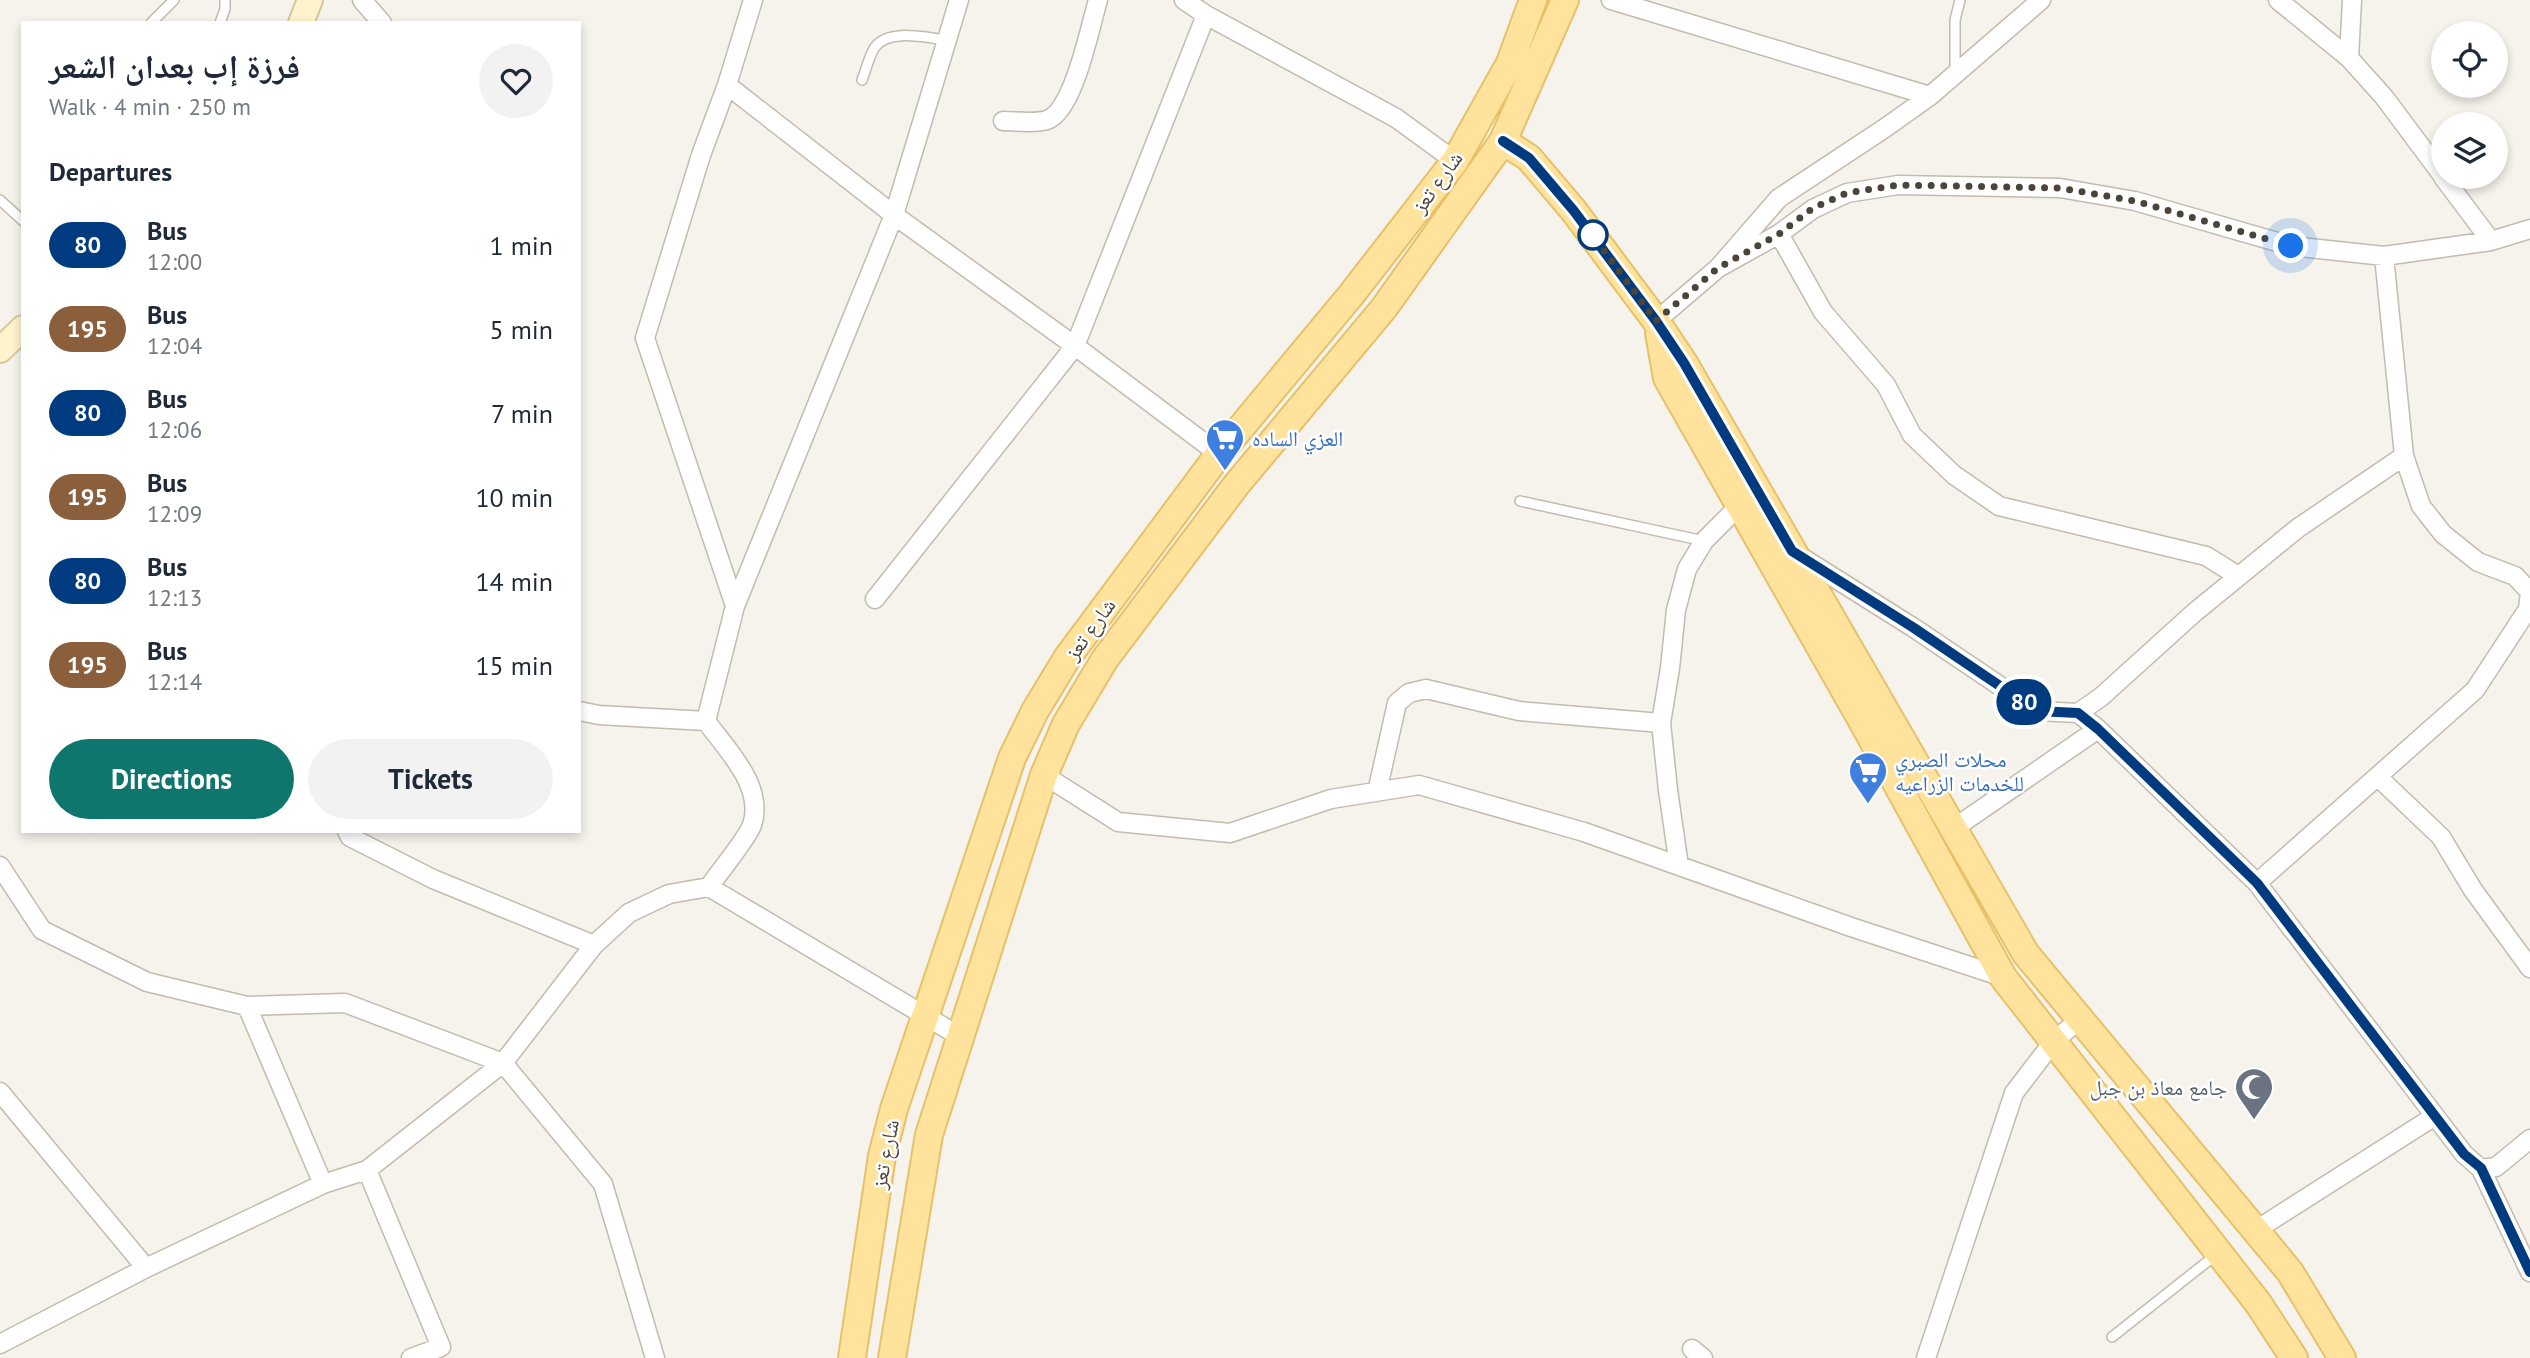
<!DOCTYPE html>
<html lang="en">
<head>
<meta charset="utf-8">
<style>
	body { margin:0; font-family:"PT Sans","Noto Naskh Arabic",sans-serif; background:#f2f2f3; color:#1f2937; height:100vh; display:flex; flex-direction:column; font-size:26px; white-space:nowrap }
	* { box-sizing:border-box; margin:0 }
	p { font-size:23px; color:#747a83 }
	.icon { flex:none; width:38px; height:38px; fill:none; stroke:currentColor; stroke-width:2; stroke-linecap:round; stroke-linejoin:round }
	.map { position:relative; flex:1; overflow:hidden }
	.sheet { position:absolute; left:21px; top:21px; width:560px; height:812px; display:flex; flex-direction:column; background:#fff; border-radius:0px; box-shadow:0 4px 10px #0003 }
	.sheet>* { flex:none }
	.badge { padding:0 14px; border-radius:23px; font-size:24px; line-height:46px }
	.controls { position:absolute; left:2431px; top:21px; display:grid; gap:14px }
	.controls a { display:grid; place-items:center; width:77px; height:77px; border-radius:50%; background:#fff; box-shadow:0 4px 10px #0003; font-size:35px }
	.you { position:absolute; width:35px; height:35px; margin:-18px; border:5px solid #fff; border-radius:50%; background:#1a73e8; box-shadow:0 0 0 10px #1a73e833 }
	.map>.badge { position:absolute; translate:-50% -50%; box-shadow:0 0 0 4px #fff }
	h2 { padding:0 28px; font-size:26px; line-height:63px }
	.round { display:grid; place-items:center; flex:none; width:74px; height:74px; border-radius:37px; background:#f2f2f3 }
	.overview { display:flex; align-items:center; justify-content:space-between; height:119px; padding:0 28px }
	h1 { font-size:33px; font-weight:700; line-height:52px }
	.button { display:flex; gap:14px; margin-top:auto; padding:14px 28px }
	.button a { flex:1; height:80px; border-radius:42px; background:#0f766e; color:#fff; font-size:28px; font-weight:700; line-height:80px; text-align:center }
	.button a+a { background:#f2f2f3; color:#1f2937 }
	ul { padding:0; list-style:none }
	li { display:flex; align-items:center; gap:21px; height:84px; padding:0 28px }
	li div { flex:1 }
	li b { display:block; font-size:26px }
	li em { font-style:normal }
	li .badge { min-width:77px; font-weight:700; text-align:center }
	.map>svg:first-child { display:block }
</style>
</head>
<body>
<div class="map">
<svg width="2530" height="1358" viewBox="0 0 2530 1358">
	<rect width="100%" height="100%" fill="#f6f3ec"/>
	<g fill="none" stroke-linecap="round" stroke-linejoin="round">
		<defs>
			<path id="lane" d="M151,23l23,-23
				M220,23l5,-14v-9
				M1955,74v-54l5,-20
				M862,80c4,-10 7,-24 13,-33 14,-19 52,-9 72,-7
				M0,200l23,21
				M1520,501l184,40
				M2112,1337l105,-83"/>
			<path id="street" d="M362,0l20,23
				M1184,0l22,15 190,103 59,43
				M1611,0l319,96
				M2278,0l71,58 35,39 59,79
				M2349,58l3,-58
				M727,85l167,130 181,131 144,108
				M1003,121c13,0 32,3 44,-1 27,-9 43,-94 51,-120
				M2443,177l48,64
				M1779,234l44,78 63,73 26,50 42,40 45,31 207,50 32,20
				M1718,268l61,-34 34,-25 34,-16 51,-8 162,3 75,13 156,45 93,10 107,-15 39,-12
				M1656,321l62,-53 61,-70 106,-70 45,-32 111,-96
				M1798,555l116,73 123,83 41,2 20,16 159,154 207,271 17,15 49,103
				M875,599l200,-253 131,-331
				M735,606l-90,-268 56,-183 26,-70 26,-85
				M579,711l20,4 107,6
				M2078,713l23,-16 94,-85 103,-84 106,-72
				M1044,775l74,47 112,11 101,-34 88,-14 165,47 267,95 152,50
				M2378,777l63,60 32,53 57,78
				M1377,792l20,-89 12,-10 17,-4 93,22 142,12
				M1953,829l145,-100
				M347,831l3,6 83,42 161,66
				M0,866l42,64 105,52 100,24 98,-3 158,60 100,121 52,174
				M1679,866l-11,-76 -7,-67 9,-55 6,-58 11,-41 17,-28 36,-36
				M2257,883l218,-193 53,-81 2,-17 -15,-16 -37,-14 -35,-28 -22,-28 -17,-50 -20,-200
				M709,887c10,-15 38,-48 43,-62 13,-39 -26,-76 -46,-104l29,-115 159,-391 65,-215
				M247,1006l76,178
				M0,1092l146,176
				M2481,1169l15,-2 34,-28
				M367,1170l74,177 -30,11
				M2256,1230l179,-114
				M0,1344l146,-76 177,-84 44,-14 136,-107 91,-118 35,-32 40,-19 40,-7 250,149
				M1692,1349l11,9
				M1926,1358l88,-265 39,-51 27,-23"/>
			<path id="secondary" d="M301,23l9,-23
				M0,350l23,-22"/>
			<path id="primary" d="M1503,141l26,17 45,53 82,110 28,42 342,591 264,318 52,86
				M1659,333l8,45 194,341 142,258 255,326 36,55
				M852,1358l30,-202 12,-47 118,-351 23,-47 32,-53 152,-204 132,-159 104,-134 55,-98 23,-63
				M892,1358l37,-223 115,-360 22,-51 39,-65 132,-175 147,-176 119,-167 62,-141"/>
		</defs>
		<use href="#lane" stroke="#c2bbae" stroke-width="12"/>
		<use href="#street" stroke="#c2bbae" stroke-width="21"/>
		<use href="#secondary" stroke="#d6c79b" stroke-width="28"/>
		<use href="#primary" stroke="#e6c16a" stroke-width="30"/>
		<use href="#lane" stroke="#fff" stroke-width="9"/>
		<use href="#street" stroke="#fff" stroke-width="18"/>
		<use href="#secondary" stroke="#fff3cd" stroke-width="24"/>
		<use href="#primary" stroke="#ffe39c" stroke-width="26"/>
	</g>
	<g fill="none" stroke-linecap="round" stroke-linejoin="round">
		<defs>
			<path id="line" d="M1503,141l26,17 45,53 82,110 28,42 108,188 122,77 123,83 41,2 20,16 159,154 207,271 17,14 49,104"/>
		</defs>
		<use href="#line" stroke="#fff" stroke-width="16"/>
		<use href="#line" stroke="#003b80" stroke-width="10"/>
		<path stroke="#4b4439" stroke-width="7" stroke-dasharray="0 12.6" d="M1593,235l-2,-2 65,88 62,-53 61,-34 34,-26 34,-15 51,-8 162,3 75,13 156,45"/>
	</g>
	<defs>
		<symbol id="supermarket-pin" viewBox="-11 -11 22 30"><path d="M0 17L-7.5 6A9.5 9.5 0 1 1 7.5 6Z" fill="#3f7fe0" stroke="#fff"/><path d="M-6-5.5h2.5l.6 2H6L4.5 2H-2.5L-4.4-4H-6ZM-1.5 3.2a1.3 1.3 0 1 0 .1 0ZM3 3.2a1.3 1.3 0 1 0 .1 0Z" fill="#fff"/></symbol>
		<symbol id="mosque-pin" viewBox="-11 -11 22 30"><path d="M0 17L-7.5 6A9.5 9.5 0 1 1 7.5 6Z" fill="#6b7280" stroke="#fff"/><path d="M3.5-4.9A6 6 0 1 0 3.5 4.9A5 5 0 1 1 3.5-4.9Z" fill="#fff"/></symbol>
	</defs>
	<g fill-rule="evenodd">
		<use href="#supermarket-pin" x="1203" y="416" width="44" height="60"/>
		<use href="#supermarket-pin" x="1846" y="749" width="44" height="60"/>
		<use href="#mosque-pin" x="2232" y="1065" width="44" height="60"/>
	</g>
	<circle fill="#fff" stroke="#003b80" stroke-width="3.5" cx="1593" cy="235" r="14"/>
	<g text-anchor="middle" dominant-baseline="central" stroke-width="5" stroke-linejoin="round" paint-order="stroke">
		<g font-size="21" fill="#4b4439" stroke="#fff">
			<text transform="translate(1437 182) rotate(-54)">شارع تعز</text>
			<text transform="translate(1090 629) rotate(-54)">شارع تعز</text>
			<text transform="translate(885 1154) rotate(-79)">شارع تعز</text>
		</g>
		<g font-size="21" fill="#366cbe" stroke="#fff" text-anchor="start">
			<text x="1252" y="438">العزي الساده</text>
			<text x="1895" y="759">محلات الصبري<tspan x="1895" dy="24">للخدمات الزراعيه</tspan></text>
		</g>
		<g font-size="21" fill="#5b616d" stroke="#fff" text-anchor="end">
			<text x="2227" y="1087">جامع معاذ بن جبل</text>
		</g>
	</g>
</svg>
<div class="controls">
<a><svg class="icon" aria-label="locate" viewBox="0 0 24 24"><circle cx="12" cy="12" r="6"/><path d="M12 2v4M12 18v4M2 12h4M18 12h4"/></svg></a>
<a><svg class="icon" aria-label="layers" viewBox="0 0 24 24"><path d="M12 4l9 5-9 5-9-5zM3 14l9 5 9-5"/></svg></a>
</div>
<div class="you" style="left:2291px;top:246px"></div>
<b class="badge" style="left:2024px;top:702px;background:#003b80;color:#fff">80</b>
<section class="sheet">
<div class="overview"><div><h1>فرزة إب بعدان الشعر</h1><p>Walk · 4 min · 250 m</p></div><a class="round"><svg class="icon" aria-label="heart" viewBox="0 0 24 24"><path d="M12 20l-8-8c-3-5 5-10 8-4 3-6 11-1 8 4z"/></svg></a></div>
<h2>Departures</h2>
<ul>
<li><span class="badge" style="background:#003b80;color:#fff">80</span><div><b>Bus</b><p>12:00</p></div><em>1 min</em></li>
<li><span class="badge" style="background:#8b5e3c;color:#fff">195</span><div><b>Bus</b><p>12:04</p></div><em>5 min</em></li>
<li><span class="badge" style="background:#003b80;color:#fff">80</span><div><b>Bus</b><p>12:06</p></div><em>7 min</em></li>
<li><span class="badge" style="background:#8b5e3c;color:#fff">195</span><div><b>Bus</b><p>12:09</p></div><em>10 min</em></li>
<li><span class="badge" style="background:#003b80;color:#fff">80</span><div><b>Bus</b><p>12:13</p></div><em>14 min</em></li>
<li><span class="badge" style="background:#8b5e3c;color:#fff">195</span><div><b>Bus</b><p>12:14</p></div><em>15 min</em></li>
</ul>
<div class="button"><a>Directions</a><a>Tickets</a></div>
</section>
</div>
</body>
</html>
